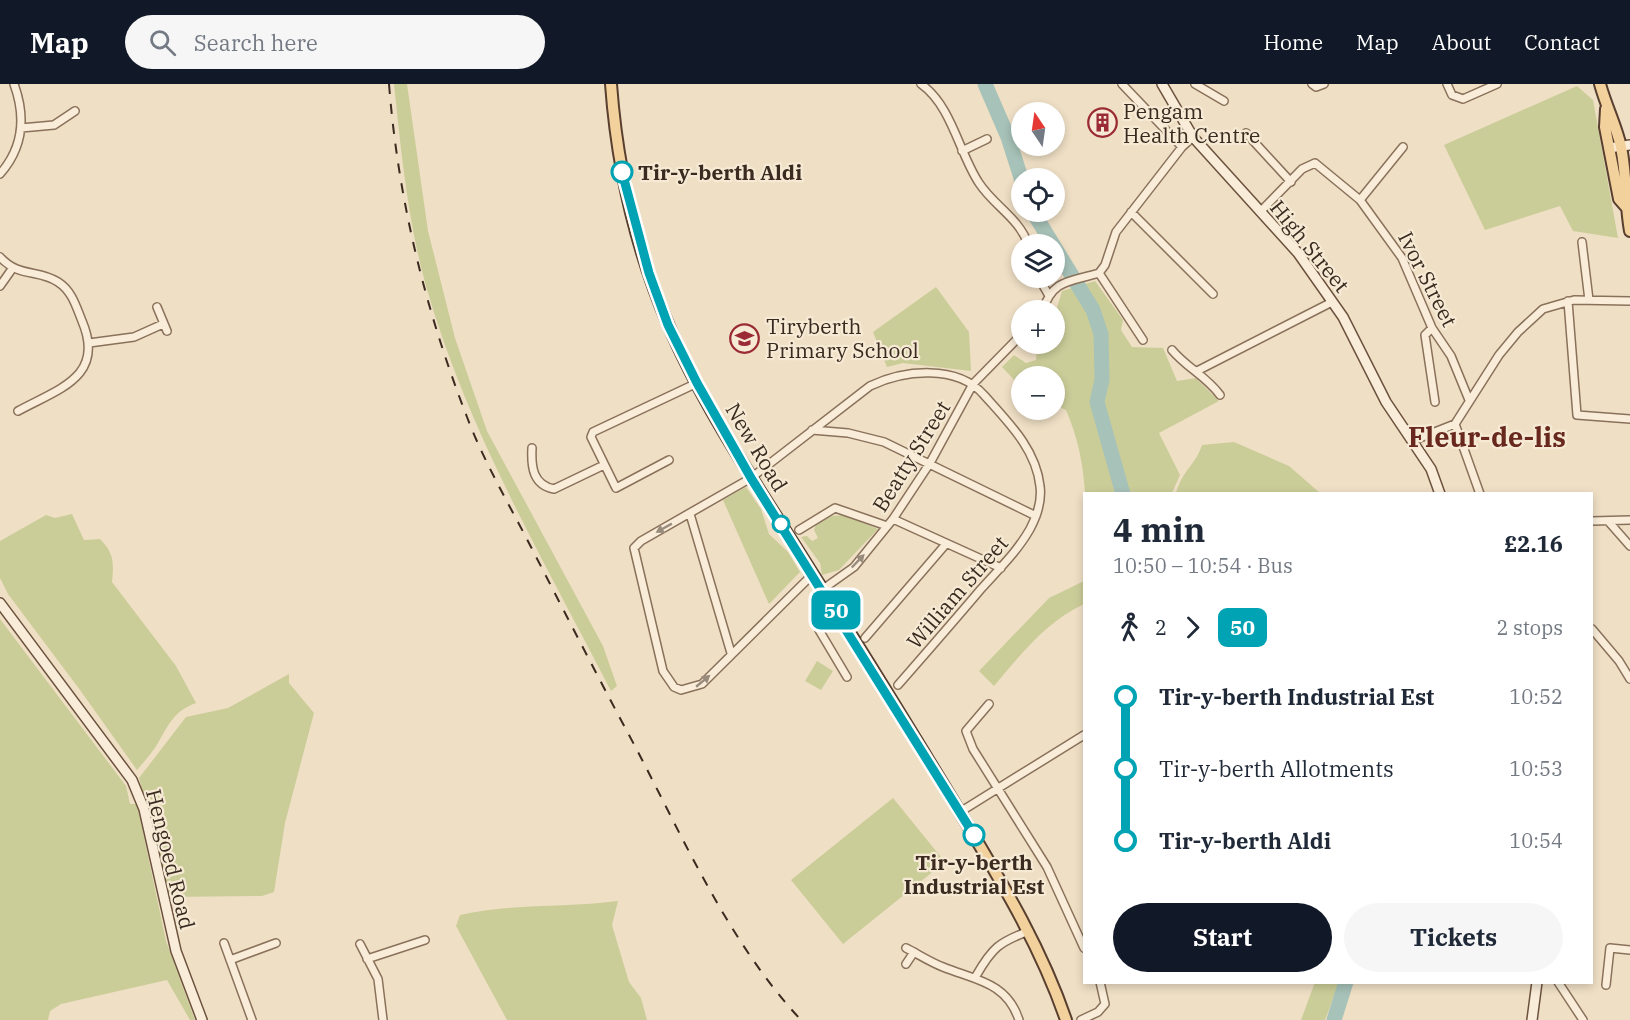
<!DOCTYPE html>
<html lang="en">
<head>
<meta charset="utf-8">
<style>
	body { margin:0; font-family:"IBM Plex Serif",serif; background:#f6f6f7; color:#1f2937; height:100vh; display:flex; flex-direction:column; font-size:22px; white-space:nowrap }
	* { box-sizing:border-box; margin:0 }
	p { font-size:20px; color:#747a83 }
	.icon { flex:none; width:33px; height:33px; fill:none; stroke:currentColor; stroke-width:2; stroke-linecap:round; stroke-linejoin:round }
	.map { position:relative; flex:1; overflow:hidden }
	.drawer { position:absolute; left:1083px; top:408px; width:510px; height:492px; display:flex; flex-direction:column; background:#fff; border-radius:0px; box-shadow:0 3px 9px #0003 }
	.drawer>* { flex:none }
	.badge { padding:0 12px; border-radius:9px; font-size:21px; line-height:39px }
	.needle { width:39px; rotate:347deg }
	.tools { position:absolute; left:1011px; top:18px; display:grid; gap:12px }
	.tools a { display:grid; place-items:center; width:54px; height:54px; border-radius:50%; background:#fff; box-shadow:0 3px 9px #0003; font-size:30px }
	.map>.badge { position:absolute; translate:-50% -50%; box-shadow:0 0 0 3px #fff }
	.legs { display:flex; align-items:center; gap:9px; height:66px; padding:0 30px; font-size:20px }
	.legs p { margin-inline-start:auto }
	.overview { display:flex; align-items:center; justify-content:space-between; height:102px; padding:0 30px }
	h1 { font-size:33px; font-weight:800; line-height:45px }
	.cta { display:flex; gap:12px; margin-top:auto; padding:12px 30px }
	.cta a { flex:1; height:69px; border-radius:36px; background:#111827; color:#fff; font-size:24px; font-weight:800; line-height:69px; text-align:center }
	.cta a+a { background:#f6f6f7; color:#1f2937 }
	ul { padding:0 30px; list-style:none }
	li { display:flex; align-items:center; gap:21px; height:72px; font-size:22px }
	li i { display:grid; place-items:center; width:9px; height:100%; margin:0 8px; background:currentColor }
	li i::after { content:''; width:15px; height:15px; margin:-8px; border:4px solid; border-radius:50%; background:#fff }
	li p { margin-inline-start:auto }
	li:first-child i { background:linear-gradient(#0000 50%,currentColor 0) }
	li:last-child i { background:linear-gradient(currentColor 50%,#0000 0) }
	header { display:flex; align-items:center; gap:36px; box-sizing:border-box; height:84px; padding:0 30px; background:#111827; color:#fff }
	header strong { font-size:28px }
	nav { display:flex; gap:33px; margin-inline-start:auto; font-size:21px }
	.search { width:420px; height:54px; background:#f6f6f7; display:flex; align-items:center; gap:15px; box-sizing:border-box; padding:0 21px; border-radius:33px; color:#747a83; font-size:22px }
	.map>svg:first-child { display:block }
</style>
</head>
<body>
<header>
<strong>Map</strong>
<div class="search"><svg class="icon" aria-label="search" viewBox="0 0 24 24"><circle cx="10" cy="10" r="6"/><path d="M15 15l6 6"/></svg>Search here</div>
<nav><a>Home</a><a>Map</a><a>About</a><a>Contact</a></nav>
</header>
<div class="map">
<svg width="1630" height="936" viewBox="0 0 1630 936">
	<rect width="100%" height="100%" fill="#efdfc5"/>
	<path fill="#cbcd99" d="M394,0h13l21,147 27,107 32,93 116,215 14,40 -6,5c-68,-132 -144,-261 -185,-405 -18,-64 -25,-135 -32,-202z
		M1577,2l16,14 25,138 -45,-7 -13,-25 -75,24 -41,-85z
		M1095,197l28,39 -2,10 11,17 31,1 14,33 19,-3 23,23 -60,32 21,42 -8,18h-87c-2,-30 -7,-55 -19,-83l-11,-5 -1,-29h-32l-1,8 -4,-1 -15,-16 12,-12 12,8 10,-3 1,-10 -3,-6h20l1,-30 7,-23z
		M936,203l33,45 2,39 -68,-8 -16,4 -14,-35z
		M1234,358l55,24 31,27h-144c7,-24 19,-27 26,-48z
		M746,403l15,22 8,25 19,18 12,20 -31,32 -46,-104z
		M72,430l12,26 16,-1c14,14 14,24 12,43l64,84 20,37c-22,8 -27,21 -38,40 -6,10 -14,19 -21,27l-57,-80 -72,-96 -8,-16v-37l46,-26 9,3z
		M844,431l34,14 -39,41 -17,5 -2,-12 -19,-26 6,-1 5,5 6,-3 -4,-8 2,-6 16,-8z
		M1084,497v23c-38,18 -63,50 -90,82l-15,-15 70,-73z
		M0,535l126,167 4,18h7l29,137 29,79h-5l-23,-40 -106,24 -11,7 -2,9h-48z
		M817,577l16,10 -12,19 -16,-9z
		M289,590v9l25,30 -29,110 -11,69 -12,4 -92,1 -31,-119 47,-61 42,-9z
		M893,714l52,64 -102,82 -52,-64z
		M618,817l-6,24 17,57 12,16 6,22h-140l-51,-94 4,-11c52,-12 105,-7 158,-14z
		M1315,898l24,1 -14,37h-24z"/>
	<g fill="none" stroke-linecap="round" stroke-linejoin="round">
		<path stroke="#a7c2b8" stroke-width="15" d="M985,0l23,53 14,44
			M1033,128l60,98 8,24 1,46 -5,22 26,92
			M1334,936l12,-38"/>
		<defs>
			<path id="street" d="M921,0c31,22 38,69 58,99 15,23 40,35 49,61
				M1122,0l60,63
				M1195,0l29,17
				M1312,0l4,3 8,-3
				M1447,0l5,11 11,4 34,-15
				M21,44l33,-3 21,-14
				M1246,49l45,49
				M962,67l25,-12
				M0,90c23,-26 26,-57 14,-90
				M1360,116l43,-53
				M1131,128l82,82
				M1260,128l42,-43 13,-6 45,37 42,58 30,70 19,28 18,44
				M1582,158l7,58
				M0,173c19,21 38,12 58,25 14,9 18,24 24,39 24,56 -24,68 -64,90
				M1099,189l6,-8 11,-33 66,-85 11,-10
				M1099,189l44,67
				M1039,194l9,16
				M0,202l12,-17
				M1568,217l9,114 53,4
				M157,223l10,24
				M1043,226c10,-31 27,-28 56,-37
				M1432,244l-7,7 10,67
				M89,259l45,-6 29,-13
				M1172,266c15,18 34,26 48,45
				M1197,287l135,-69
				M1455,340l25,70
				M812,346l36,3 36,9 152,74
				M1412,357l43,-17 44,-69 19,-23 25,-23 31,-9 56,1
				M532,364c-1,19 1,37 22,41l50,-24
				M669,376l-53,28 -25,-51 2,-5 104,-49
				M690,430l41,139
				M893,435l108,49
				M1592,437l38,-1
				M1608,437l22,25
				M799,446l36,-22 52,18
				M813,490l-111,110 -21,6 -7,-3 -11,-16 -29,-123 7,-7 110,-63 119,-92c34,-16 87,-22 114,9 24,27 52,54 56,91 2,15 -3,30 -10,43 -13,23 -32,41 -49,60 -27,32 -55,64 -83,96
				M823,505l31,-22 39,-48 37,-56 43,-79 49,-50
				M834,523l-15,23 28,47
				M1592,545l27,32 11,18
				M865,554l81,-94
				M989,620l-23,27 7,18 74,118 37,81
				M960,728l124,-77
				M224,859l28,77
				M360,860l18,35 5,41
				M906,864c12,6 24,14 37,19 32,13 64,15 76,53
				M367,875l58,-19
				M230,876l46,-17
				M906,880l8,-12
				M976,892c16,-28 23,-34 53,-45
				M1558,898l25,38
				M1606,901l4,-37 20,2
				M1081,936l17,-8 7,-8 -5,-22"/>
			<path id="secondary" d="M1162,0l31,53 105,116 45,64 43,85 45,67 9,25
				M1609,64l21,-3
				M0,519l132,177 12,29 32,142 26,69
				M1532,936l5,-38"/>
			<path id="primary" d="M611,0c6,82 25,165 57,240 38,89 95,170 146,252 49,77 97,155 144,233 41,69 82,135 108,211
				M1600,0c6,22 16,41 21,63 6,30 4,56 9,84
				M1606,25l-1,18 14,72 7,8"/>
		</defs>
		<use href="#street" stroke="#8a715b" stroke-width="10"/>
		<use href="#secondary" stroke="#6c523e" stroke-width="12"/>
		<use href="#primary" stroke="#583f2f" stroke-width="14"/>
		<use href="#street" stroke="#f9edd9" stroke-width="7"/>
		<use href="#secondary" stroke="#f9edd9" stroke-width="9"/>
		<use href="#primary" stroke="#f2d19d" stroke-width="10"/>
		<path stroke="#3a2a1f" stroke-width="2" stroke-dasharray="10 10" stroke-linecap="butt" d="M389,0c9,115 36,225 78,333 17,45 42,87 64,130 35,68 70,136 106,203 48,92 93,194 164,270"/>
	</g>
	<defs><path id="oneway-solid" d="M-6-.8H1V-3.2L6.5 0L1 3.2V.8H-6Z" transform="scale(1.5)"/></defs>
	<g fill="#9a8c7c">
		<use href="#oneway-solid" transform="translate(664 444) rotate(151)"/>
		<use href="#oneway-solid" transform="translate(858 477) rotate(-46)"/>
		<use href="#oneway-solid" transform="translate(703 597) rotate(-40)"/>
	</g>
	<g fill="none" stroke-linecap="round" stroke-linejoin="round">
		<defs>
			<path id="line-1" d="M622,88l27,101 19,52 29,58 54,95 223,357"/>
		</defs>
		<use href="#line-1" stroke="#fff" stroke-width="14"/>
		<use href="#line-1" stroke="#00a3b4" stroke-width="9"/>
	</g>
	<defs>
		<symbol id="building-ring" viewBox="-11 -11 22 22"><circle r="9.5" fill="#f6ead5" stroke="#9a2a33" stroke-width="1.5"/><path d="M-4-6H4V6H1V3H-1V6H-4ZM-2.5-4.3h1.7v1.8h-1.7ZM.8-4.3h1.7v1.8H.8ZM-2.5-1h1.7V.8h-1.7ZM.8-1h1.7V.8H.8Z" fill="#9a2a33"/></symbol>
		<symbol id="school-ring" viewBox="-11 -11 22 22"><circle r="9.5" fill="#f6ead5" stroke="#9a2a33" stroke-width="1.5"/><path d="M0-5L7-2L0 1L-7-2ZM-4 1L0 2.5L4 1V4Q0 6-4 4Z" fill="#9a2a33"/></symbol>
	</defs>
	<g fill-rule="evenodd">
		<use href="#building-ring" x="1086" y="22" width="33" height="33"/>
		<use href="#school-ring" x="728" y="238" width="33" height="33"/>
	</g>
	<g fill="#fff" stroke="#00a3b4" stroke-width="3">
		<circle cx="622" cy="88" r="10"/>
		<circle cx="781" cy="440" r="8"/>
		<circle cx="974" cy="751" r="10"/>
	</g>
	<g text-anchor="middle" dominant-baseline="central" stroke-width="4.5" stroke-linejoin="round" paint-order="stroke">
		<g font-size="21" fill="#3a2a1f" stroke="#f6ead5" text-anchor="start">
			<text x="1123" y="27">Pengam<tspan x="1123" dy="24">Health Centre</tspan></text>
			<text x="766" y="242">Tiryberth<tspan x="766" dy="24">Primary School</tspan></text>
		</g>
		<g font-size="21" font-weight="bold" fill="#3a2a1f" stroke="#f6ead5" text-anchor="start">
			<text x="638" y="88">Tir-y-berth Aldi</text>
			<text x="974" y="778" text-anchor="middle">Tir-y-berth<tspan x="974" dy="24">Industrial Est</tspan></text>
		</g>
		<g font-size="21" fill="#3a2a1f" stroke="#f6ead5">
			<text transform="translate(1310 162) rotate(51)">High Street</text>
			<text transform="translate(1428 195) rotate(63)">Ivor Street</text>
			<text transform="translate(757 363) rotate(59)">New Road</text>
			<text transform="translate(911 372) rotate(-58)">Beatty Street</text>
			<text transform="translate(957 508) rotate(-49)">William Street</text>
			<text transform="translate(171 775) rotate(76)">Hengoed Road</text>
		</g>
		<g font-size="27" font-weight="bold" fill="#68281e" stroke="#f6ead5">
			<text x="1487" y="352">Fleur-de-lis</text>
		</g>
	</g>
</svg>
<div class="tools">
<a><svg class="needle" viewBox="-14 -14 28 28"><path d="M0-13l5 13h-10z" fill="#e53935"/><path d="M0 13l5-13h-10z" fill="#747a83"/></svg></a>
<a><svg class="icon" aria-label="locate" viewBox="0 0 24 24"><circle cx="12" cy="12" r="6"/><path d="M12 2v4M12 18v4M2 12h4M18 12h4"/></svg></a>
<a><svg class="icon" aria-label="layers" viewBox="0 0 24 24"><path d="M12 4l9 5-9 5-9-5zM3 14l9 5 9-5"/></svg></a>
<a>+</a>
<a>−</a>
</div>
<b class="badge" style="left:836px;top:526px;background:#00a3b4;color:#fff">50</b>
<section class="drawer">
<div class="overview"><div><h1>4 min</h1><p>10:50 – 10:54 · Bus</p></div><b>£2.16</b></div>
<div class="legs"><svg class="icon" aria-label="walk" viewBox="0 0 24 24"><circle cx="13" cy="4" r="2"/><path d="M13 8l-2 6 4 7M11 14l-3 7M7 12l3-4h3l4 4"/></svg>2<svg class="icon" aria-label="forward" viewBox="0 0 24 24"><path d="M9 5l7 7-7 7"/></svg><b class="badge" style="background:#00a3b4;color:#fff">50</b><p>2 stops</p></div>
<ul>
<li><i style="color:#00a3b4"></i><b>Tir-y-berth Industrial Est</b><p>10:52</p></li>
<li><i style="color:#00a3b4"></i><span>Tir-y-berth Allotments</span><p>10:53</p></li>
<li><i style="color:#00a3b4"></i><b>Tir-y-berth Aldi</b><p>10:54</p></li>
</ul>
<div class="cta"><a>Start</a><a>Tickets</a></div>
</section>
</div>
</body>
</html>
